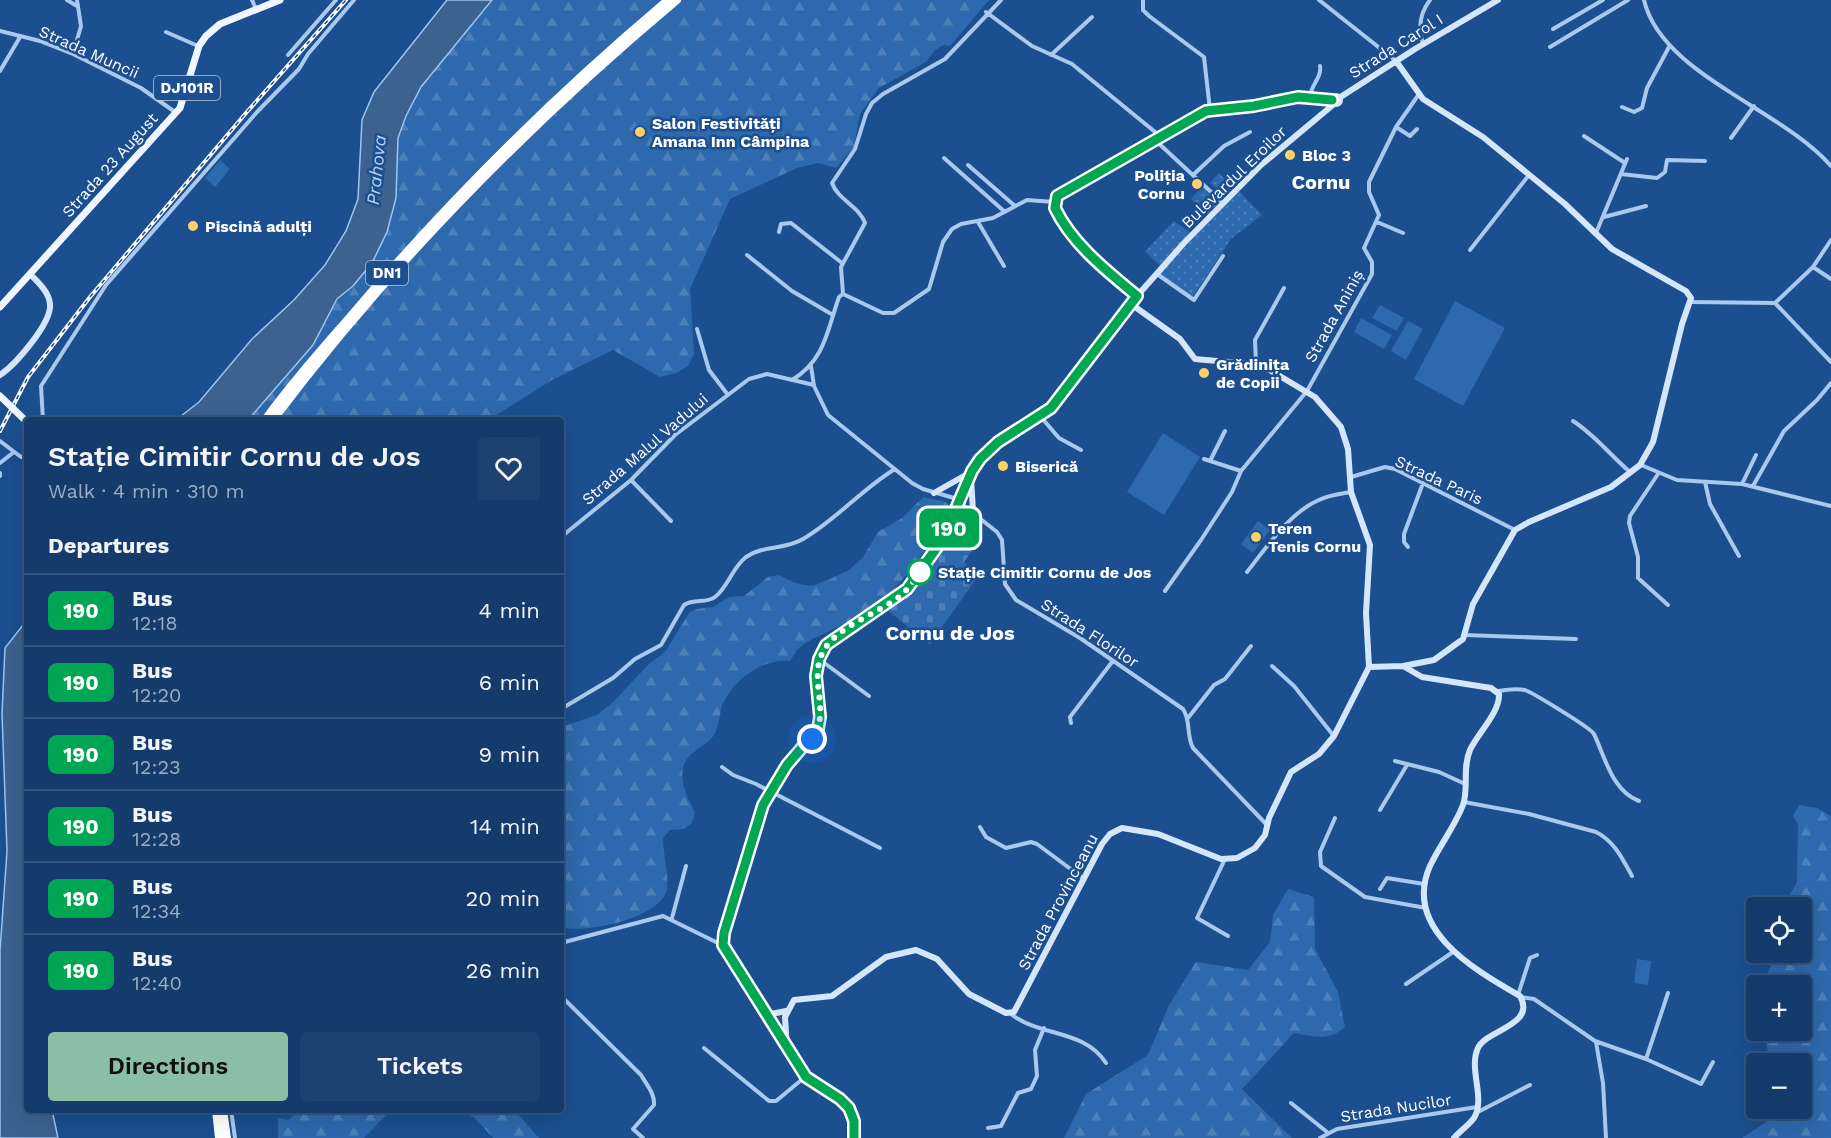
<!DOCTYPE html>
<html lang="en">
<head>
<meta charset="utf-8">
<style>
	body { margin:0; font-family:"Work Sans",sans-serif; background:#1d4271; color:#f1f3f6; height:100vh; display:flex; flex-direction:column; font-size:22px; white-space:nowrap }
	* { box-sizing:border-box; margin:0 }
	p { font-size:20px; color:#9dadc1 }
	.icon { flex:none; width:33px; height:33px; fill:none; stroke:currentColor; stroke-width:2; stroke-linecap:round; stroke-linejoin:round }
	.map { position:relative; flex:1; overflow:hidden }
	.drawer { position:absolute; left:24px; top:417px; width:540px; height:696px; display:flex; flex-direction:column; background:#143b6b; border-radius:6px; box-shadow:0 6px 24px #0002,0 0 0 2px #33557e }
	.drawer>* { flex:none }
	.badge { padding:0 12px; border-radius:9px; font-size:21px; line-height:39px }
	.buttons { position:absolute; left:1746px; top:897px; display:grid; gap:12px }
	.buttons a { display:grid; place-items:center; width:66px; height:66px; border-radius:6px; background:#143b6b; box-shadow:0 6px 24px #0002,0 0 0 2px #33557e; font-size:30px }
	.you { position:absolute; width:30px; height:30px; margin:-15px; border:4px solid #fff; border-radius:50%; background:#1a73e8; box-shadow:0 0 0 9px #1a73e833 }
	.map>.badge { position:absolute; translate:-50% -50%; box-shadow:0 0 0 3px #fff }
	h2 { padding:0 24px; font-size:22px; line-height:54px }
	.round { display:grid; place-items:center; flex:none; width:63px; height:63px; border-radius:6px; background:#1d4271 }
	.head { display:flex; align-items:center; justify-content:space-between; height:102px; padding:0 24px }
	h1 { font-size:28px; font-weight:600; line-height:45px }
	.primary-button { display:flex; gap:12px; margin-top:auto; padding:12px 24px }
	.primary-button a { flex:1; height:69px; border-radius:6px; background:#8abfa5; color:#111; font-size:24px; font-weight:600; line-height:69px; text-align:center }
	.primary-button a+a { background:#1d4271; color:#f1f3f6 }
	ul { padding:0; list-style:none }
	li { display:flex; align-items:center; gap:18px; height:72px; padding:0 24px; border-top:2px solid #33557e }
	li div { flex:1 }
	li b { display:block; font-size:22px }
	li em { font-style:normal }
	li .badge { min-width:66px; font-weight:700; text-align:center }
	.map>svg:first-child { display:block }
</style>
</head>
<body>
<div class="map">
<svg width="1831" height="1138" viewBox="0 0 1831 1138">
	<defs>
		<pattern id="forest-firs" width="22" height="20" patternUnits="userSpaceOnUse" patternTransform="scale(1.5)"><rect width="22" height="20" fill="#2e69ad"/><path d="M5 1l3.5 6h-7zM16 11l3.5 6h-7z" fill="#4d80b9"/></pattern>
		<pattern id="cemetery-stones" width="16" height="16" patternUnits="userSpaceOnUse" patternTransform="scale(1.5)"><rect width="16" height="16" fill="#2e69ad"/><path d="M2 7V4a2 2 0 0 1 4 0v3zM10 15v-3a2 2 0 0 1 4 0v3z" fill="#4d80b9"/></pattern>
		<pattern id="park-dots" width="8" height="8" patternUnits="userSpaceOnUse" patternTransform="scale(1.5)"><rect width="8" height="8" fill="#2e69ad"/><path d="M2 2h.1M6 6h.1" fill="none" stroke="#4d80b9" stroke-width="1.8" stroke-linecap="round"/></pattern>
	</defs>
	<rect width="100%" height="100%" fill="#1b4f8f"/>
	<path fill="url(#forest-firs)" d="M492,0h497l-39,46 -7,-1 -9,6 -8,11 -47,26 -19,26 -6,33 -18,21 -18,-5 -21,5 -67,31 -40,90 4,65 -6,12 -12,7 -16,4 -47,-27 -61,30 -54,34 -17,6h-233l75,-92c6,-19 15,-30 30,-42l43,-125 2,-23 8,-21 15,-30z
		M923,497l20,4 5,3c1,18 -14,35 -24,48 -13,16 -24,33 -39,46 -24,20 -53,31 -80,45l-8,7 -7,11c-28,-2 -54,17 -67,42 -4,10 -3,22 -9,32 -8,12 -28,17 -31,33 -3,15 5,32 12,44l-3,11 -9,6 -13,1 -7,8c0,17 6,34 4,51 -5,29 -81,45 -106,38v-200l36,-12 15,-12 37,-39 16,-12 24,-39 7,-4 17,-2 16,-10 15,-1 24,-19 11,-2 16,8 16,3 19,-7 19,-9 14,-13 15,-25 24,-14z
		M1799,805l18,3 14,8v322h-89l44,-29 16,-1v-44l-32,-1 -6,-32 38,-1v-44l-35,-1 1,-13 8,-19 26,-1v-44l-19,-1 14,-25 1,-58 -5,-8z
		M1288,889l26,8 1,52 23,43 7,35c-17,15 -31,9 -51,6l-52,56 50,49h-228l22,-44 62,-39 21,-50 27,-43 52,8 22,-28 3,-27z
		M300,1110h91l-27,28h-86v-20l10,2z
		M459,1110h55l25,28h-46l-19,-21z"/>
	<path fill="url(#cemetery-stones)" d="M951,534l21,17 -8,11 15,13 -49,69 -43,-34 24,-19z"/>
	<path fill="url(#park-dots)" d="M1219,173l14,14 -9,9 -14,-13z
		M1202,187l17,15 -12,13 -16,-16z
		M1238,190l24,25 -31,24 -39,59 -33,-23z
		M1174,221l17,12 -31,33 -15,-15z"/>
	<path fill="#2e69ad" d="M220,160l10,9 -15,18 -10,-9z
		M1455,301l50,27 -42,78 -49,-27z
		M1380,305l24,13 -7,13 -25,-13z
		M1361,318l31,17 -8,14 -30,-17z
		M1408,321l15,8 -17,31 -15,-9z
		M1163,433l37,24 -36,58 -37,-23z
		M1258,521l12,9 -17,23 -12,-9z
		M1637,959l14,2 -3,24 -14,-2z"/>
	<path fill="#3c6290" stroke="#9cc4f0" stroke-width="1.5" d="M447,0h45l-71,87 -15,29 -8,22 -2,60 -9,34 -15,31 -19,23 -16,13 -24,46 -65,75h-72l23,-18 53,-63 42,-39 31,-35 21,-34 12,-32 4,-79 12,-28z
		M27,620v490h25l6,28h-58v-187l7,-100 -5,-137 3,-66z"/>
	<g fill="none" stroke-linecap="round" stroke-linejoin="round">
		<path stroke="#a9c9ee" stroke-width="4" d="M67,0l10,6
			M252,0l4,9
			M1143,0v10l6,6 55,41 6,53
			M1319,0l77,61
			M1644,0c17,74 138,109 187,166
			M986,12l46,34 40,18 88,72
			M1553,29l50,-29
			M0,31l40,10 33,13 68,34 34,24
			M166,32l32,14
			M1423,44c-5,-16 -4,-30 7,-44
			M1550,47l78,-47
			M73,54l8,-28 -4,-26
			M288,55l48,-55
			M1051,55l41,-38
			M0,71l20,-34
			M1310,97c1,-13 12,-19 10,-31
			M1622,107l12,5 8,-4 5,-20 22,-41
			M1396,127l14,9 7,-7
			M1584,136l41,27
			M1731,138l23,-32
			M1155,140l68,63
			M944,158l61,54
			M968,165l47,41
			M1621,174l36,4 8,-6 2,-12 38,1
			M1193,175l31,-29 26,-14
			M1604,217l42,-11
			M978,222l26,44
			M1377,222l26,11
			M779,232l2,-8 10,-1 51,40
			M1596,233l31,-74
			M1470,250l59,-75
			M747,255l45,36 41,24
			M1813,267l18,12
			M1157,274l37,26 29,-44
			M843,294l-2,-27 24,-44c-6,-17 -27,-23 -33,-40l23,-34 11,-35 6,-11 11,-9 62,-35 56,-59
			M1691,302l84,1 38,-36 18,-27
			M1775,303l56,59
			M697,329l12,41 19,25
			M1256,363l-1,-23 29,-52
			M811,366l3,20 14,29 84,68 11,6 31,9 43,34 5,8 3,44 11,16 64,38 103,71c8,11 3,26 10,39l74,77
			M792,380c33,-20 35,-49 47,-83l4,-3 40,19h11l35,-24 14,-47 9,-13 9,-5 32,-6 34,-18 27,2
			M1040,416l19,22 22,12
			M43,420l-2,-34 65,-101 151,-173 42,-43 9,-15 46,-54
			M1573,421c22,14 37,34 57,51
			M0,441l21,16 6,-1
			M1204,459l37,12
			M1210,461l15,-30
			M0,463l14,-11
			M1641,465l36,15 65,4 89,22
			M0,473v3
			M1658,474l-28,42 -1,7 9,34v21l30,27
			M1351,477l34,-10 10,2 120,61
			M631,480l40,41
			M1705,482l5,22 29,52
			M1742,484l14,-29
			M1753,486l31,-55 33,-31 14,-17
			M561,537l70,-57 44,-45 74,-56 18,-5 47,11
			M1408,547l-4,-5v-8l19,-51
			M1247,572c19,-24 43,-60 72,-72 10,-5 22,-6 32,-8
			M1165,591l36,-51 31,-48 9,-21 66,-80 65,-117v-12l-8,-14 15,-33 -10,-23v-10l27,-55 23,-33
			M1465,635l111,4
			M819,659l50,37
			M1272,666l22,20 39,49
			M1497,691c10,-1 18,-3 28,-1 8,3 66,38 69,44 11,23 18,57 45,67
			M561,709l52,-31 22,-19 26,-14 23,-40c10,-7 22,-1 31,-8 13,-10 17,-29 31,-40 17,-12 39,-7 57,-18 34,-20 59,-50 92,-70
			M1188,718l26,-33 11,-6 26,-33
			M1071,723l-1,-6 42,-55
			M1395,761l44,11 24,11
			M722,767l11,8 23,9 124,64
			M1464,802l65,12 67,18c18,9 26,26 36,44
			M1380,810l27,-45
			M1335,818l-15,34 1,14 44,31 61,11
			M980,827l6,10 20,11 25,-6 6,2 47,35
			M1225,859l-28,59 31,18
			M1380,889l7,-11 37,6
			M672,918l14,-52
			M561,943l102,-27 59,29
			M1406,984l47,-32
			M1518,995l12,-37 7,-3
			M561,996l80,79c6,10 14,19 13,30l-21,24 10,9
			M1521,997l13,2 61,42 51,18 55,25 12,-22
			M1011,1014c29,23 73,15 95,49
			M1596,1042l7,41 3,55
			M704,1048l65,53h7l29,-24
			M1646,1059l22,-66
			M1291,1103l36,29
			M231,1110l4,28
			M1476,1113l54,-28
			M988,1128l13,-2 17,-33 13,-4 6,-13 -2,-26 9,-22
			M1320,1138l17,-9 140,-22"/>
		<path stroke="#d6e6fa" stroke-width="6" d="M1396,61l27,38 60,38 82,67 47,45 74,42 5,7 -9,26 -29,118 -13,23 -29,22 -82,35 -14,8 -42,74 -10,35 -29,21 -31,6
			M1332 100a4 4 0 1 1 8 0a4 4 0 1 1-8 0Z
			M1339,98l76,-49 83,-49
			M1137,296c-29,-25 -65,-52 -82,-87l2,-13 149,-85 48,-5 50,-9 28,3
			M0,375c15,-10 52,-52 50,-71 -1,-12 -12,-22 -20,-30
			M971,478l2,33
			M934,493l37,-21
			M1369,667l34,-1 19,11 69,11 8,6c1,18 -21,39 -29,56 -8,19 -1,38 -7,55 -8,21 -23,40 -33,61 -28,63 45,104 90,130 17,29 -34,34 -42,52 -10,21 8,50 -4,70 -5,7 -14,13 -20,20
			M766,1015l20,-4
			M787,1049l-2,-32 9,-17 38,-4 54,-39 30,-7 21,9 32,35 37,19 8,-1 88,-168 8,-10 12,-6 36,6 63,25 16,-1 18,-10 10,-13 4,-17 22,-46 28,-18 15,-18 35,-69 -3,-54 4,-68 -19,-53 -3,-43 -7,-22 -26,-30 -54,-32 -66,-6 -15,-20 -49,-35
			M854,1138l-1,-22 -4,-8 -9,-9 -34,-22 -83,-132 1,-12 39,-128 24,-40 31,-36 2,-12 -4,-41 3,-17 7,-14 81,-56 39,-56 26,-62 8,-12 18,-17 53,-34 86,-112 47,-53 77,-78 73,-61"/>
		<path stroke="#f0f6ff" stroke-width="7" d="M0,307l180,-199 19,-62 7,-10 14,-12 60,-24"/>
		<path stroke="#fff" stroke-width="8" d="M265,420c27,-38 59,-73 90,-109 96,-113 199,-215 313,-311
			M273,420c117,-155 255,-295 404,-420
			M216,1110l3,28
			M223,1110l4,28"/>
		<defs>
			<path id="rail" d="M0,431l28,-54 62,-80 156,-184 100,-113"/>
		</defs>
		<use href="#rail" stroke="#fff" stroke-width="4"/>
		<use href="#rail" stroke="#1b4f8f" stroke-width="1.5" stroke-dasharray="4.5" stroke-linecap="butt"/>
		<path stroke="#f0f6ff" stroke-width="7" d="M0,396l27,26"/>
	</g>
	<g fill="none" stroke-linecap="round" stroke-linejoin="round">
		<defs>
			<path id="line" d="M854,1138v-17l-5,-13 -9,-9 -34,-22 -83,-132 1,-12 39,-128 24,-40 31,-36 2,-12 -4,-41 3,-17 7,-14 81,-56 36,-50 29,-68 8,-12 18,-17 53,-34 86,-112c-29,-24 -65,-52 -82,-88l2,-12 149,-85 48,-5 44,-9 34,3"/>
		</defs>
		<use href="#line" stroke="#fff" stroke-width="14"/>
		<use href="#line" stroke="#00a651" stroke-width="9"/>
		<path stroke="#fff" stroke-width="6" stroke-dasharray="0 10.8" d="M812,739c20,-26 -5,-61 12,-89 13,-23 54,-37 75,-53 11,-9 18,-21 26,-33l-5,8"/>
	</g>
	<g fill="#ffd166" stroke="#1b4f8f" stroke-width="2">
		<circle cx="640" cy="132" r="6"/>
		<circle cx="1290" cy="155" r="6"/>
		<circle cx="1197" cy="184" r="6"/>
		<circle cx="193" cy="226" r="6"/>
		<circle cx="1204" cy="373" r="6"/>
		<circle cx="1003" cy="466" r="6"/>
		<circle cx="1256" cy="537" r="6"/>
	</g>
	<circle fill="#fff" stroke="#00a651" stroke-width="3" cx="920" cy="572" r="12"/>
	<g text-anchor="middle" dominant-baseline="central" stroke-width="5" stroke-linejoin="round" paint-order="stroke">
		<g fill="#1b4f8f" stroke="#bbcadd" stroke-width="1.5">
			<rect x="154" y="76" width="66" height="24" rx="4.5"/>
			<rect x="366" y="261" width="42" height="24" rx="4.5"/>
		</g>
		<g font-size="15" font-weight="bold" fill="#fff">
			<text x="187" y="88">DJ101R</text>
			<text x="387" y="273">DN1</text>
		</g>
		<g font-size="16" fill="#fff" stroke="#1b4f8f">
			<text transform="translate(1396 46) rotate(-32)">Strada Carol I</text>
			<text transform="translate(89 52) rotate(24)">Strada Muncii</text>
			<text transform="translate(110 165) rotate(-48)">Strada 23 August</text>
			<text transform="translate(1234 177) rotate(-44)">Bulevardul Eroilor</text>
			<text transform="translate(1334 316) rotate(-61)">Strada Aniniș</text>
			<text transform="translate(645 449) rotate(-41)">Strada Malul Vadului</text>
			<text transform="translate(1439 480) rotate(25)">Strada Paris</text>
			<text transform="translate(1090 633) rotate(33)">Strada Florilor</text>
			<text transform="translate(1058 902) rotate(-62)">Strada Provinceanu</text>
			<text transform="translate(1396 1108) rotate(-9)">Strada Nucilor</text>
		</g>
		<g font-size="16" font-weight="bold" fill="#fff" stroke="#1b4f8f" text-anchor="start">
			<text x="652" y="123">Salon Festivități<tspan x="652" dy="18">Amana Inn Câmpina</tspan></text>
			<text x="1302" y="155">Bloc 3</text>
			<text x="1185" y="175" text-anchor="end">Poliția<tspan x="1185" dy="18">Cornu</tspan></text>
			<text x="205" y="226">Piscină adulți</text>
			<text x="1216" y="364">Grădinița<tspan x="1216" dy="18">de Copii</tspan></text>
			<text x="1015" y="466">Biserică</text>
			<text x="1268" y="528">Teren<tspan x="1268" dy="18">Tenis Cornu</tspan></text>
		</g>
		<g font-size="16" font-weight="bold" fill="#fff" stroke="#1b4f8f" text-anchor="start">
			<text x="938" y="572">Stație Cimitir Cornu de Jos</text>
		</g>
		<g font-size="18" font-style="italic" fill="#b5d3f5" stroke="#1b4f8f">
			<text transform="translate(376 170) rotate(-84)">Prahova</text>
		</g>
		<g font-size="20" font-weight="bold" fill="#fff" stroke="#1b4f8f">
			<text x="1321" y="182">Cornu</text>
			<text x="950" y="633">Cornu de Jos</text>
		</g>
	</g>
</svg>
<div class="buttons">
<a><svg class="icon" aria-label="locate" viewBox="0 0 24 24"><circle cx="12" cy="12" r="6"/><path d="M12 2v4M12 18v4M2 12h4M18 12h4"/></svg></a>
<a>+</a>
<a>−</a>
</div>
<div class="you" style="left:812px;top:739px"></div>
<b class="badge" style="left:949px;top:528px;background:#00a651;color:#fff">190</b>
<section class="drawer">
<div class="head"><div><h1>Stație Cimitir Cornu de Jos</h1><p>Walk · 4 min · 310 m</p></div><a class="round"><svg class="icon" aria-label="heart" viewBox="0 0 24 24"><path d="M12 20l-8-8c-3-5 5-10 8-4 3-6 11-1 8 4z"/></svg></a></div>
<h2>Departures</h2>
<ul>
<li><span class="badge" style="background:#00a651;color:#fff">190</span><div><b>Bus</b><p>12:18</p></div><em>4 min</em></li>
<li><span class="badge" style="background:#00a651;color:#fff">190</span><div><b>Bus</b><p>12:20</p></div><em>6 min</em></li>
<li><span class="badge" style="background:#00a651;color:#fff">190</span><div><b>Bus</b><p>12:23</p></div><em>9 min</em></li>
<li><span class="badge" style="background:#00a651;color:#fff">190</span><div><b>Bus</b><p>12:28</p></div><em>14 min</em></li>
<li><span class="badge" style="background:#00a651;color:#fff">190</span><div><b>Bus</b><p>12:34</p></div><em>20 min</em></li>
<li><span class="badge" style="background:#00a651;color:#fff">190</span><div><b>Bus</b><p>12:40</p></div><em>26 min</em></li>
</ul>
<div class="primary-button"><a>Directions</a><a>Tickets</a></div>
</section>
</div>
</body>
</html>
